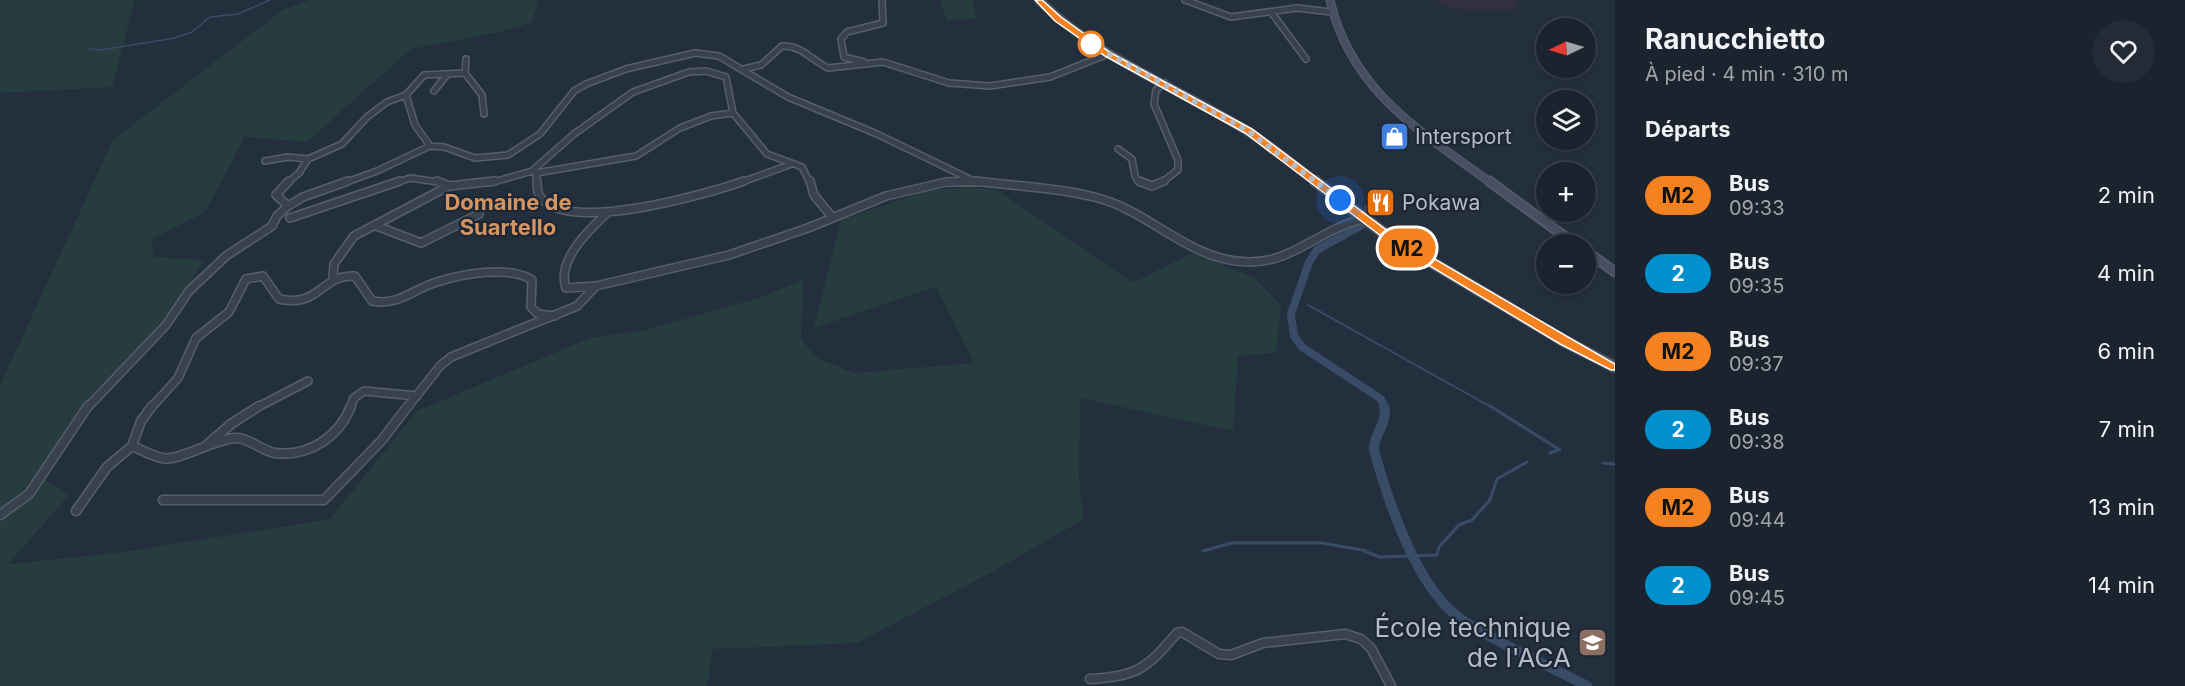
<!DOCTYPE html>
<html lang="fr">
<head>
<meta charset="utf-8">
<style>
	body { margin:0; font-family:Inter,sans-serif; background:#242b36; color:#f1f3f6; height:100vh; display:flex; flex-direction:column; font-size:22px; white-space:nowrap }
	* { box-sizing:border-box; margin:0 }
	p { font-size:20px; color:#a0a4aa }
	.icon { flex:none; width:33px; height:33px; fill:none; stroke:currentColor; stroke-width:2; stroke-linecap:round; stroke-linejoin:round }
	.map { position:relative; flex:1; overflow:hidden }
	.side { display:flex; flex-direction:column; background:#1b232e; width:570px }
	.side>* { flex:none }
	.badge { padding:0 12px; border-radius:20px; font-size:21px; line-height:39px }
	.needle { width:39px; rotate:265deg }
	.controls { position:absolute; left:1536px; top:18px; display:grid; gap:12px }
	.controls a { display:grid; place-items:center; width:60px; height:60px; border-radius:50%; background:#1b232e; box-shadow:0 3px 9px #0003,0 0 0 2px #39404a; font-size:30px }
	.you { position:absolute; width:30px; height:30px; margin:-15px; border:4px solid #fff; border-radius:50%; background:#1a73e8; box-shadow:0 0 0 9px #1a73e833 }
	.map>.badge { position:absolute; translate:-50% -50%; box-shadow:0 0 0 3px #fff }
	h2 { padding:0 30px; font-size:22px; line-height:54px }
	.round { display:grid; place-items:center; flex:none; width:63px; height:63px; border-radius:32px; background:#242b36 }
	.overview { display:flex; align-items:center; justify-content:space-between; height:102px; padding:0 30px }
	h1 { font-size:28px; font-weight:700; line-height:45px }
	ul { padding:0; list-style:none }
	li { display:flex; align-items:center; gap:18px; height:78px; padding:0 30px }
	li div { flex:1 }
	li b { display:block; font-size:22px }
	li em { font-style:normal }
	li .badge { min-width:66px; font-weight:700; text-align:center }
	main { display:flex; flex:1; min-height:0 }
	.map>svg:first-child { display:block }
</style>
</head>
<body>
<main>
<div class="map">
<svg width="1615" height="686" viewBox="0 0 1615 686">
	<rect width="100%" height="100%" fill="#242f3e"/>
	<path fill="#32303f" d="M1433,0h79l6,4 -4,7 -58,-2z"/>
	<path fill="#263c3f" d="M0,0h135l-23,87 -112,6z
		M309,0h230l-7,22 -27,9 -94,18 -104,93 -62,-5 -40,75 -54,28 3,17 50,3 -27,46 -99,104 -41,65 32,20 -61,69 116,-12 206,-33 87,-108 173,-73 55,-8 114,-32 44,-18 -2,58 14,19 39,16 120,-10 -38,-76 -122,41 27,-108 88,-30 40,-3 28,3 136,93 59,-30 61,24 28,28 -5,48 -38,3 -5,75 -153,-33 -1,81 5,40 -92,53 -135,71 -144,6 -6,37h-707v-301l113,-245 168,-129z
		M940,0h32l5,19 -30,1z"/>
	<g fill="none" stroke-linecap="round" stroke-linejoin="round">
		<path stroke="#394c67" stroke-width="1.5" d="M90,49l11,1 74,-12 17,-6 18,-15 28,-3 32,-14"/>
		<path stroke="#394c67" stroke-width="2" d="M1308,305l185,103"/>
		<path stroke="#394c67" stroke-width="3" d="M1490,406l70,44
			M1550,453l8,-3
			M1603,463l12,1
			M1203,551l29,-8h90l40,7 17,7 58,-2 2,-8 20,-22 13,-5 18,-20 7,-21 30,-17"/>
		<path stroke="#394c67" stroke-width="8" d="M1368,208v9
			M1362,225l-45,25 -8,12 -18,52 3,22 8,11 79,52 4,9"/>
		<path stroke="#394c67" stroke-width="10" d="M1384,406c5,19 -14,30 -9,48 14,49 42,135 86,165 39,26 85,45 126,67"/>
		<defs>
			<path id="street-far2" d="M1185,0l46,17 66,-9 34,4
				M1271,12l35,47
				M864,62l-20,-5 -3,-18 6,-7 36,-9 -1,-23
				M744,69l17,-4 21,-19c20,-1 29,14 46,22l55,-6 66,21 41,3 60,-9 58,-23
				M465,73l1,-14
				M434,91l12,-15
				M406,95l9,30 15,21
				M1118,149l14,10 3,17 5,7
				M265,161l23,-4 20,2
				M532,171l4,2 100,-17 44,-28 31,-12 22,-3
				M536,173l1,10
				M287,183l12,-10 9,-14 34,-15 25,-27 20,-15 19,-7 18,-20 41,-2 17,22 2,19
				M344,183l33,-12 53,-25 14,1 31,11 33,-3 32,-21 34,-43 12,-7 40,-15 69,-16 24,3 69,41 89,37 97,47
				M396,183l14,-5 35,5
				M490,183l42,-12 42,-37 59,-42 56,-20 17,-1 20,6 7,36 34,41 35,13 8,16
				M739,183l50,-18
				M943,183h43
				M1161,183l17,-13v-10l-24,-56 2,-14 9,-7"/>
			<path id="street-far1" d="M437,181l12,5
				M537,181c0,4 0,10 2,14 24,41 168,-1 205,-14
				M810,181l4,14 18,22
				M975,181c39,5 87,7 123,17 53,14 93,64 151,64 43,1 73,-34 114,-43
				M1139,181l13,5 12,-5
				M288,206l-12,-11 13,-14
				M290,218l110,-37
				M374,225l47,18 58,-29
				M333,278l1,-14 20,-28 95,-50 46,-5
				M596,286l-30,2c-10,-28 24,-59 42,-76
				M87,408l79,-83 23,-34 37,-35 46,-30 5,-10 11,-10 15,-9 45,-16
				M151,408l27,-30 18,-40 33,-26 17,-33 17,-3 16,23c42,9 40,-24 76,-23l17,25c27,5 41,-12 65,-19 25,-8 72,-17 95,-2l-1,27 7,7 17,2
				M256,408l52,-27
				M350,408l4,-10 10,-7 53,5
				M407,408l33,-42 11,-9 126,-51 19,-20 133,-31 79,-27 78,-32 60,-14 22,-1"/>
			<path id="street" d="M208,444l23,-20 28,-18
				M132,446l9,-25 11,-15
				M163,500h161l58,-60 26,-34
				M76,511l31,-44 25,-21c10,4 20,10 30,12 17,4 56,-21 75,-20 14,1 25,13 38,15 34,4 64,-16 76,-47
				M0,515l29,-21 59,-88
				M1090,679c48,-3 56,-10 87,-46l5,-1 37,22 12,1 32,-12 82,-9 16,5 10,9 20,38"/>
			<path id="secondary-far1" d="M1330,0c21,91 90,131 161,183"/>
			<path id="secondary" d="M1489,181l86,63
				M1586,251l29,21"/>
			<path id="primary-far1" d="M1039,0c59,59 139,87 208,131 25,15 47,34 70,52"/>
			<path id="primary" d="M1315,181l74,56 175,104 51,26"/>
		</defs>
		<use href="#street-far2" stroke="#565f6c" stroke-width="8"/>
		<use href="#street-far1" stroke="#565f6c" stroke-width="10"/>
		<use href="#street" stroke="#565f6c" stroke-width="11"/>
		<use href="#secondary-far1" stroke="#565f6c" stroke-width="9"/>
		<use href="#secondary" stroke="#565f6c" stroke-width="11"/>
		<use href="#primary-far1" stroke="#414a57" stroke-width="10"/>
		<use href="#primary" stroke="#414a57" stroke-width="13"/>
		<use href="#street-far2" stroke="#38414e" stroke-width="5"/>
		<use href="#street-far1" stroke="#38414e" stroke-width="7"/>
		<use href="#street" stroke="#38414e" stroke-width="8"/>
		<use href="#secondary-far1" stroke="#465061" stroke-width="7"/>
		<use href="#secondary" stroke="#465061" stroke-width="8"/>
		<use href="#primary-far1" stroke="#56606e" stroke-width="8"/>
		<use href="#primary" stroke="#56606e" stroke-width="10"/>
	</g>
	<path fill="#f58220" stroke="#fff" stroke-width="1.5" d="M1035,0h7l19,17 50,36 141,76 140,105 176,103 47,27v6h-4l-51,-26 -175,-105 -140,-106 -140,-77 -50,-35z"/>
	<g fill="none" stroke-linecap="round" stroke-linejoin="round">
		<path stroke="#b4bcc9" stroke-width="6" stroke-dasharray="0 10.8" d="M1091,44l157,87 92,69"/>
	</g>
	<defs>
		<symbol id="shop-square" viewBox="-11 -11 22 22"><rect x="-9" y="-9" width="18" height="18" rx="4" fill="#3f7fe0" stroke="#1d2633"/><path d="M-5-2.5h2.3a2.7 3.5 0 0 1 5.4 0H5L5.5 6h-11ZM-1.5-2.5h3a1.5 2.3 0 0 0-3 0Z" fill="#fff"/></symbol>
		<symbol id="restaurant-square" viewBox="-11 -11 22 22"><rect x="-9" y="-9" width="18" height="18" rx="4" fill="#e8710a" stroke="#1d2633"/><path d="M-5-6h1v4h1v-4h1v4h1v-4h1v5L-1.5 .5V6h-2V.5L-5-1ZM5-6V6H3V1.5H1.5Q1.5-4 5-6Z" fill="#fff"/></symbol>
		<symbol id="school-square" viewBox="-11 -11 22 22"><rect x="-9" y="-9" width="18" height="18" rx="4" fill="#8d6e63" stroke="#1d2633"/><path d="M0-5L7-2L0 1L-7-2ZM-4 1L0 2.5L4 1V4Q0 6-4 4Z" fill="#fff"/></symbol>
	</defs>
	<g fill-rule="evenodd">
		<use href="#shop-square" x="1378" y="120" width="33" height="33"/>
		<use href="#restaurant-square" x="1364" y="186" width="33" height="33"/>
		<use href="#school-square" x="1576" y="626" width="33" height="33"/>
	</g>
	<circle fill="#fff" stroke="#f58220" stroke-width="3" cx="1091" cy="44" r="12"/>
	<g text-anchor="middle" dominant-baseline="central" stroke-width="4.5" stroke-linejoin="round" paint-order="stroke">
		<g font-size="21" fill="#b4bcc9" stroke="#1d2633" text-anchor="start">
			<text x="1415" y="136">Intersport</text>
			<text x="1402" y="202">Pokawa</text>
		</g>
		<g font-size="22" font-weight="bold" fill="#d59563" stroke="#1d2633">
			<text x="508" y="202">Domaine de<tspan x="508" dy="25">Suartello</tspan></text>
		</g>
		<g font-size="26" fill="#b4bcc9" stroke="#1d2633" text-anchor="end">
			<text x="1571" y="627">École technique<tspan x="1571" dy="30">de l'ACA</tspan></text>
		</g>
	</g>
</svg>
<div class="controls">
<a><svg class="needle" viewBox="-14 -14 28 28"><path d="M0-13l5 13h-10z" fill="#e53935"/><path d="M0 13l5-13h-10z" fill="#a0a4aa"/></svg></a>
<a><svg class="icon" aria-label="layers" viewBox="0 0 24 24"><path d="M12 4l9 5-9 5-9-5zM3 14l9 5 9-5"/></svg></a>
<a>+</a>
<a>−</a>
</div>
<div class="you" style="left:1340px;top:200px"></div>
<b class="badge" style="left:1407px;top:248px;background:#f58220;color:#111">M2</b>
</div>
<section class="side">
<div class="overview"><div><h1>Ranucchietto</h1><p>À pied · 4 min · 310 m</p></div><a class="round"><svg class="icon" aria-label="heart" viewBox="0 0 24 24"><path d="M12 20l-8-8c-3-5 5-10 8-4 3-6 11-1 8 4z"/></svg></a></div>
<h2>Départs</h2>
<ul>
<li><span class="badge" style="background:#f58220;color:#111">M2</span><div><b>Bus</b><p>09:33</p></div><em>2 min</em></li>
<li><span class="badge" style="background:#0090cd;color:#fff">2</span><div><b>Bus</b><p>09:35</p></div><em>4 min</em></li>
<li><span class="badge" style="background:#f58220;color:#111">M2</span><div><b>Bus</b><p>09:37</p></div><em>6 min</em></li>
<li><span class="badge" style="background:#0090cd;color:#fff">2</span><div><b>Bus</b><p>09:38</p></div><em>7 min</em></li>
<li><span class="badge" style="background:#f58220;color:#111">M2</span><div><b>Bus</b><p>09:44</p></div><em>13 min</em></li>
<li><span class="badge" style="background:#0090cd;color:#fff">2</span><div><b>Bus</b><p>09:45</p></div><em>14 min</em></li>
</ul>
</section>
</main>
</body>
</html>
